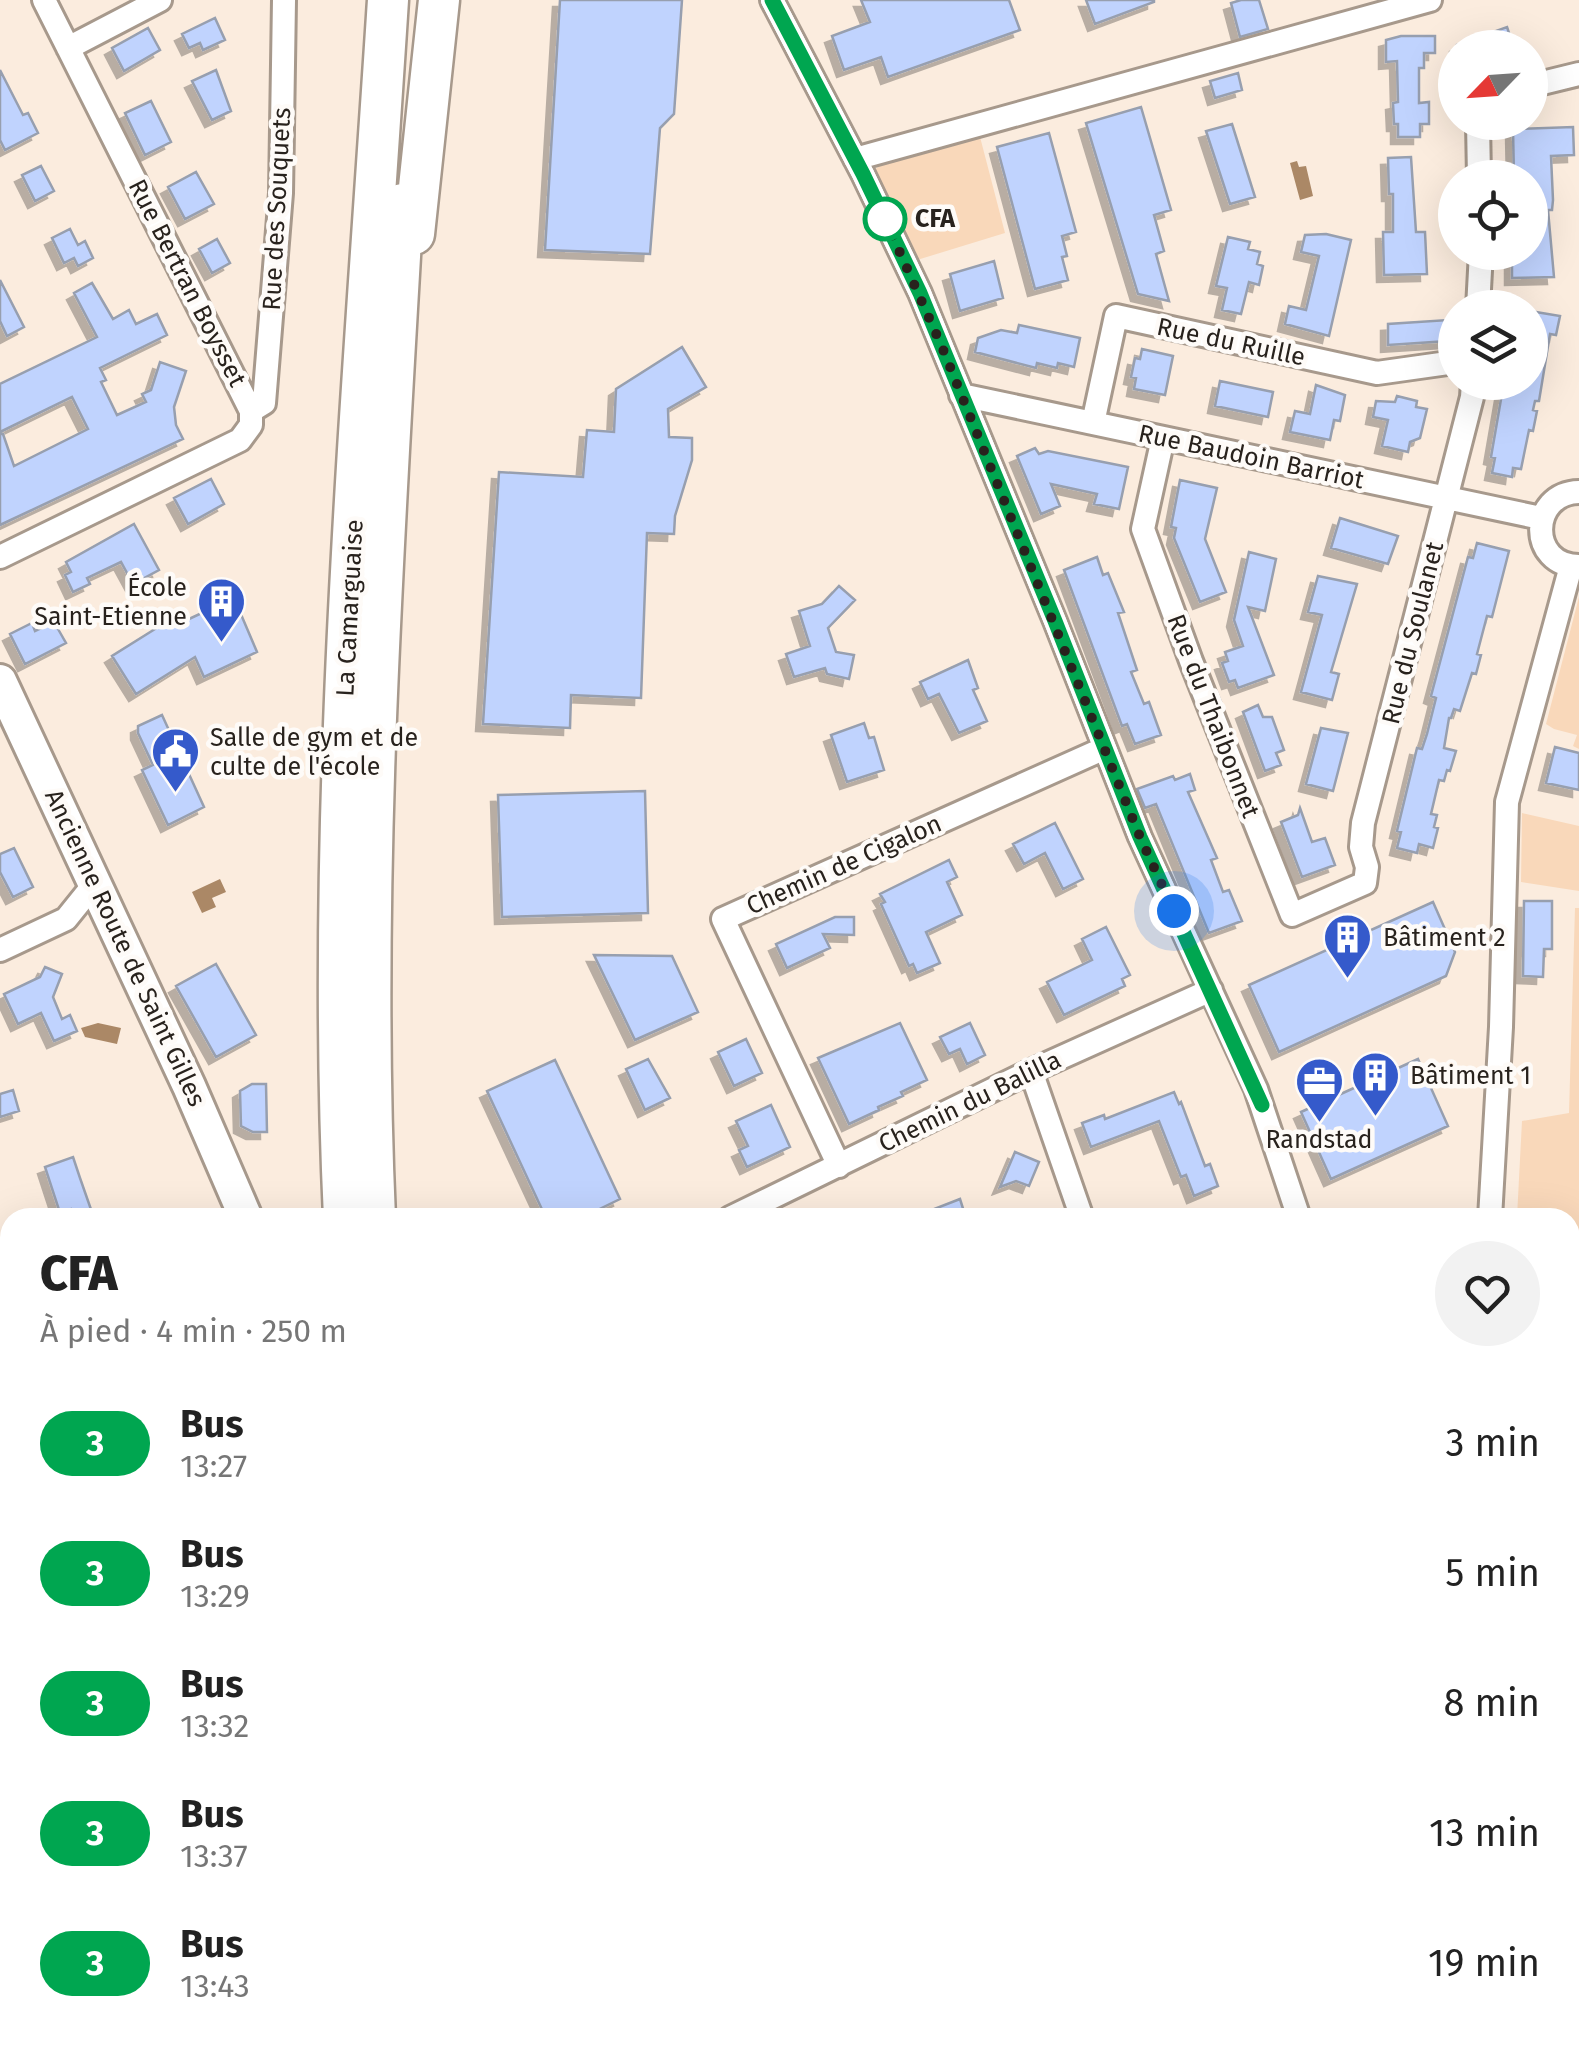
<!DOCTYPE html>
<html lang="fr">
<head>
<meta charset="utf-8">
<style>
	body { margin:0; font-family:"Fira Sans",sans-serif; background:#f2f2f2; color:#222; height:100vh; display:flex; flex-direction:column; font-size:38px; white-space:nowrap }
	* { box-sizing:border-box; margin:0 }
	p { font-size:32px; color:#767676 }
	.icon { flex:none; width:55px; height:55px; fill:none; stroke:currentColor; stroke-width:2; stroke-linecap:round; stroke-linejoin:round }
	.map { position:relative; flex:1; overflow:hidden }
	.drawer { position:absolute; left:0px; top:1208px; width:1580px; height:842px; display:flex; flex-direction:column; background:#fff; border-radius:30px 30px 0 0; box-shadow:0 10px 40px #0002 }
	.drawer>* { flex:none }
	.badge { padding:0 20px; border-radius:32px; font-size:35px; line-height:65px }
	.needle { width:65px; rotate:245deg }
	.controls { position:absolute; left:1438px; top:30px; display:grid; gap:20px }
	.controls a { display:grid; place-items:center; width:110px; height:110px; border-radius:50%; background:#fff; box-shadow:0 10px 40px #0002; font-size:50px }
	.you { position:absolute; width:50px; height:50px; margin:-25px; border:8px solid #fff; border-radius:50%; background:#1a73e8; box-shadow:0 0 0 15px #1a73e833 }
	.map>.badge { position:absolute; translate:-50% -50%; box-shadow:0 0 0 5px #fff }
	.round { display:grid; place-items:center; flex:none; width:105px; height:105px; border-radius:52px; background:#f2f2f2 }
	.overview { display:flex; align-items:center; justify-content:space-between; height:170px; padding:0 40px }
	h1 { font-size:48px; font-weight:800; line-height:75px }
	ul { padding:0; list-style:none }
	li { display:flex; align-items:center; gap:30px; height:130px; padding:0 40px }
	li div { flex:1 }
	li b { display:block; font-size:38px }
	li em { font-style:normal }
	li .badge { min-width:110px; font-weight:700; text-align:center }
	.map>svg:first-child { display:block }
</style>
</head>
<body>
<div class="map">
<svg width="1579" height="2049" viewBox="0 0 1579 2049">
	<defs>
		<filter id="shadow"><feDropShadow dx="-7" dy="7" stdDeviation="0" flood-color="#0004"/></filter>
	</defs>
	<rect width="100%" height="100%" fill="#fbecde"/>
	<path fill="#f9d8ba" d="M979,133l26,100 -88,27 -43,-90 15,-11z
		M1579,597v152l-6,-3 4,-11 -23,-6 -8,-5z
		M1522,813l57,13v65l-58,-9z
		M1575,908h4v591h-9v-281l-53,-1 5,-96 47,-8z
		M1579,1709v235l-9,-113v-119z"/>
	<path fill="#ab8866" d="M1297,161l2,6 7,-1 7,30 -13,4 -10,-37z
		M220,879l6,13 -14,6 4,9 -14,6 -10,-21z
		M98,1023l23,5 -4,16 -32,-7 -4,-9z"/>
	<path fill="#c0d3fe" stroke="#979faf" stroke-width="2.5" filter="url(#shadow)" d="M560,0h122l-8,114 -14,14 -10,126 -105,-4z
		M861,0h148l11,30 -132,47 -7,-20 -37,13 -12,-34 38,-14z
		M1086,0h68v2l-59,22z
		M1241,0h18l9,29 -28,8 -9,-34z
		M215,18l10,22 -22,10 -3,-7 -11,5 -7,-14z
		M1507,27l7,21h-57v-3z
		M148,28l12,22 -36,21 -12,-23z
		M1401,36h34v17h-11v15h-5v35l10,-1v22h-9v13h-22v-13h-4l-1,-21 5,-1 -1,-41 -11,1v-22z
		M0,70l23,45 5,-2 10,20 -33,17 -5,-10z
		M216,70l15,41 -19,9 -20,-39z
		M1238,73l4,17 -27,8 -5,-17z
		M151,101l20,41 -26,13 -20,-42z
		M1141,107l30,103 -17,5 10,36 -8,3 13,47 -31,-7 -52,-171z
		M1232,124l23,73 -25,7 -24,-73z
		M1573,127l1,28 -23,1 2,44 -1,10h-4l6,67 -42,1v-19h4l-1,-7h15v-74h-16l-1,-49z
		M1049,133l27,99 -14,4 5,20 -5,1 6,23 -33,9 -38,-142z
		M1411,157l5,75h9l2,42 -43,1 -1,-43h10v-38h-4l-1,-36z
		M41,166l13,25 -19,10 -13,-26z
		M196,172l18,32 -29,15 -17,-32z
		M70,229l8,16 7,-4 8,17 -15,8 -4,-8 -10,5 -12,-25z
		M1326,234l25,6 -22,96 -44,-12 4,-18 17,4 13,-54 -18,-4 4,-17z
		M1228,237l22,5 -2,7 12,3 -3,12 6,2 -4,19 -10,-3 -8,32 -19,-4 5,-22 -11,-2z
		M217,239l13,24 -18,10 -13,-24z
		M994,261l9,37 -43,13 -10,-37z
		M0,280l24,47 -17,9 -7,-15z
		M92,283l21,36 16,-9 7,14 21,-10 10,21 -67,33 6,12 -5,2 16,33 29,-13 -4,-8 9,-4 9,-28 26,9 -12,36 2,18 7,14 -183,86v-91h3l11,32 74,-37 -16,-32 -72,35v-48l97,-47 -23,-44z
		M1530,311l30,5 -4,19 -6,-1 -11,67h-4l-2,9 4,1 -4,20 -4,-1 -8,39 -8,-1 -1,9 -20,-4 3,-15 -4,-1 13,-75h26z
		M1448,320v21l-60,4v-21z
		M1019,325l61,13 -6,29 -16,-4 -1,5 -20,-5 -1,5 -61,-16 3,-14 23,-8 16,3z
		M682,347l24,40 -38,22 1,28 23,1v22l-17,56 -1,18 -27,-1 -6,165 -70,-3 -1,33 -87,-4 16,-252 84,5 4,-47 27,2 2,-43z
		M1142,349l31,7 -8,39 -31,-6 2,-11 -5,-1 4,-19 5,1z
		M1220,381l53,11 -5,25 -53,-11z
		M1316,385l29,10 -5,26 -6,-1 -4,20 -40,-8 5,-21 15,3z
		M1397,396l20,5 -1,6 11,2 -7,29 -10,4 -2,10 -26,-6 6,-26 -15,-3 3,-16 19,1z
		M1035,448l4,6 9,-3 80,16 -9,42 -25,-5 3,-10 -46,-10 9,22 -19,8 -24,-58z
		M211,479l13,25 -36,20 -14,-26z
		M1180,480l37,8 -12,51 21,53 -26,10 -26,-64 2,-10 -5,-1z
		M1340,518l58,18 -10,28 -57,-16z
		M134,524l25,46 -26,14 -12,-22 -34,16 3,6 -17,8 -8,-17 6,-3 -5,-10z
		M1477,543l32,8 -17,66 -5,-1 -10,38 4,1 -5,19 -4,-1 -12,38 -6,-2 -3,9h-2l-5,30 12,3 -6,20 -3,-1 -3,11 -5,-1 -8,34 6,1 -3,12 4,1 -5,20 -14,-4 -2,9 -20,-5 4,-16 -4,-1 20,-83 5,1 5,-15 9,-36 -5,-2 37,-139 5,1z
		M1249,552l27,7 -11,52 -17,-4 26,68 -36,13 -3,-8 -6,2 -7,-19 6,-2 -3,-9 18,-6 -9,-26z
		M1097,557l6,18 5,-2 16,39 -6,1 19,57 -6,2 13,32 5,-2 12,33 -26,9 -8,-20 -5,2 -58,-156z
		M1318,576l39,8 -26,88 8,2 -7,26 -31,-8 21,-77 -14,-3z
		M839,586l16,14 -27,28 8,24 18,3 -5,24 -22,-5 -2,-6 -31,9 -8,-23 24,-8 -11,-35 23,-7z
		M234,598l23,54 -53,25 -9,-20 -59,37 -24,-38 59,-37 3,7z
		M54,622l12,21 -41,21 -15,-30 22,-11 3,8z
		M968,660l10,28 -5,2 14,31 -28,12 -20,-39 -11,5 -8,-17z
		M1258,705l5,12h9l12,33 -8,3 5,12 -16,6 -22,-59z
		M162,715l42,92 -36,18 -26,-55 11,-5 -15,-32v-7z
		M864,723l5,15 5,-1 10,33 -37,12 -16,-47z
		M1321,728l27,5 -15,58 -27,-7z
		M1555,747l24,6v37l-33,-7z
		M1190,774l5,16 -7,2 29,66 -6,2 12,32 6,-2 13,31 -33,12 -53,-129 -11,4 -8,-19 36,-13 2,4z
		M645,791l3,122 -146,4 -4,-122z
		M1300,808l12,34 13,-4 10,27 -33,12 -21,-55 17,-7z
		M1055,823l28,56 -20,10 -18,-36 -21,11 -11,-20z
		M14,848l19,39 -20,10 -13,-25v-18z
		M949,860l8,17 -10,5 15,33 -36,17 14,31 -23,10 -4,-9 -4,2 -28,-62 4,-2 -5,-8z
		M1524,901h28v48h-8l-1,28 -20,-1z
		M1433,902l22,50 -9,24 -167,76 -30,-67z
		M835,917h19v18l-31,-1 7,14 -43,20 -11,-24z
		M1106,927l24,48 -8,4 3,7 -61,29 -17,-33 45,-22 -10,-21z
		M594,955l78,1 26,56 -63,28z
		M216,964l40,71 -40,22 -40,-71z
		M45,967l17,7 -9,23 9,22 8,-4 7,16 -23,10 -13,-28 -23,11 -14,-30 36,-17z
		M900,1023l27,57 -26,12 2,4 -25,11 1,3 -30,14 -31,-66z
		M970,1023l15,32 -18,9 -7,-15 -11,5 -9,-17z
		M746,1039l16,34 -28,13 -16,-34z
		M648,1059l22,39 -25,12 -19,-41z
		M1418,1059l30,67 -117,53 -30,-67z
		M555,1060l65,139 -39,19h-35l-59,-127z
		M252,1084h14l1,48h-14l-12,-6 -1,-35z
		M13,1090l6,21 -19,6v-23z
		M1174,1092l5,12 2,-2 24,64 5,-2 8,22 -24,10 -8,-21 -5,2 -22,-56 -68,26 -9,-24 22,-8 1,4z
		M771,1105l19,42 -43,20 -8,-17 9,-4 -12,-25z
		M1015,1152l24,10 -10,24 -13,-5 -16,6z
		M73,1157l7,21 14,40h-20l-3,-9 -11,4 -15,-46z
		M960,1199l6,19h-50v-2z"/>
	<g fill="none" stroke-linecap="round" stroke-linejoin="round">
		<defs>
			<path id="street" d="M772,0l91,174 57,119 135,328 85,216 116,252 43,129
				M68,48l92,-48
				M1530,86l49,-12
				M1478,122l1,56
				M855,159l575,-159
				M1478,308l3,-56
				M961,395l580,123
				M251,411l13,-8 17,-210 3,-193
				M1093,423l23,-107 261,57 78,-11
				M1163,438l-20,91 48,132 101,254 73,-32 2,-16 -6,-20 2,-24 109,-426 1,-15
				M1579,492c-50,1 -51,74 0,74
				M0,557l240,-117 11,-15v-14l-207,-411
				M0,950l66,-31 29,-36
				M1031,1071l51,147
				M839,1166l-116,-247 382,-171
				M730,1218l301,-147 180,-81
				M1490,1218l11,-191 6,-225 64,-236
				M0,2038l10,-4
				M584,2040l1,9
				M1006,2040l14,9
				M1247,2040l1,9
				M1553,2040v9
				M1055,2049l53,-9"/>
			<path id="secondary" d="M0,681l189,405 57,132
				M370,2040v9"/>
			<path id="highway" d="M414,234l25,-234
				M344,1218c-19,-407 18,-813 44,-1218
				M375,1218c-15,-339 9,-677 28,-1014
				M398,2040l1,9
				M429,2040l1,9"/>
		</defs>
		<use href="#street" stroke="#a7998c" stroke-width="28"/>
		<use href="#secondary" stroke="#a7998c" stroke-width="38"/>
		<use href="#highway" stroke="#a7998c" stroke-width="45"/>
		<use href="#street" stroke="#fff" stroke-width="22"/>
		<use href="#secondary" stroke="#fff" stroke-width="32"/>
		<use href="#highway" stroke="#fff" stroke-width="40"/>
	</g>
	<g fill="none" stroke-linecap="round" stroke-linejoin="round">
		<defs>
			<path id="line" d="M772,0l91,174 57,119 135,328 85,216 122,268"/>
		</defs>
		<use href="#line" stroke="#fff" stroke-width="22"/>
		<use href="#line" stroke="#00a650" stroke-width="15"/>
		<path stroke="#28221d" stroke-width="10" stroke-dasharray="0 18" d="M885,219l57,128 198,490 34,74"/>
	</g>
	<defs>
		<symbol id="building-pin" viewBox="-11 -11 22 30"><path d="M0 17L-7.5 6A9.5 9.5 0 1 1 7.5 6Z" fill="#355acb" stroke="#fefbf8"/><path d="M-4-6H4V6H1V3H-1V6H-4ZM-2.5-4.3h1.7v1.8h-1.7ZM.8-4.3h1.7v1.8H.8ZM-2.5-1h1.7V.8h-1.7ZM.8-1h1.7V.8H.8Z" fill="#fff"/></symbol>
		<symbol id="civic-pin" viewBox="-11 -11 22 30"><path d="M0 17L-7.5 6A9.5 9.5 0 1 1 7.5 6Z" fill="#355acb" stroke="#fefbf8"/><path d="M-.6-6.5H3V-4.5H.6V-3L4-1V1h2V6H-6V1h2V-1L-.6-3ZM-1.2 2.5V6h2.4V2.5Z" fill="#fff"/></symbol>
		<symbol id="office-pin" viewBox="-11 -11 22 30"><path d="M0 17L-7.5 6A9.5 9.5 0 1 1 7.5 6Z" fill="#355acb" stroke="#fefbf8"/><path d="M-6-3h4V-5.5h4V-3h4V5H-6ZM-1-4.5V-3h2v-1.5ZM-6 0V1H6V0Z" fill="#fff"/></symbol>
	</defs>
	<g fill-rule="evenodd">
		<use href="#building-pin" x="194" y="574" width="55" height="75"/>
		<use href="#civic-pin" x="148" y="724" width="55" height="75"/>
		<use href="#building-pin" x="1320" y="910" width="55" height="75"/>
		<use href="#building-pin" x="1348" y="1048" width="55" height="75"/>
		<use href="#office-pin" x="1292" y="1054" width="55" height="75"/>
	</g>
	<circle fill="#fff" stroke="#00a650" stroke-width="5" cx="885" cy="219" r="20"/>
	<g text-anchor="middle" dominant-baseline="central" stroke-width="9" stroke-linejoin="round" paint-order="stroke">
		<g font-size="25" fill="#28221d" stroke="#fefbf8">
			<text transform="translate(277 209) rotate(-87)">Rue des Souquets</text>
			<text transform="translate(187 283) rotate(63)">Rue Bertran Boysset</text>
			<text transform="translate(1231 342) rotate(12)">Rue du Ruille</text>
			<text transform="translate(1251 457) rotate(12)">Rue Baudoin Barriot</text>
			<text transform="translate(350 608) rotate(-87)">La Camarguaise</text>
			<text transform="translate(1413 633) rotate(-76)">Rue du Soulanet</text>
			<text transform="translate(1213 716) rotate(69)">Rue du Thaibonnet</text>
			<text transform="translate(844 865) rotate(-24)">Chemin de Cigalon</text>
			<text transform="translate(125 948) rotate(65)">Ancienne Route de Saint Gilles</text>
			<text transform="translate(970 1102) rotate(-26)">Chemin du Balilla</text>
		</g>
		<g font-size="25" font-weight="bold" fill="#28221d" stroke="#fefbf8" text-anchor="start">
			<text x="915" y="219">CFA</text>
		</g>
		<g font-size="25" fill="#28221d" stroke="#fefbf8" text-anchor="start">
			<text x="187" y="588" text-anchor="end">École<tspan x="187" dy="29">Saint-Etienne</tspan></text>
			<text x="210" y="738">Salle de gym et de<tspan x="210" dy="29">culte de l'école</tspan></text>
			<text x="1383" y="938">Bâtiment 2</text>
			<text x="1410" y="1076">Bâtiment 1</text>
			<text x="1319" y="1140" text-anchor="middle">Randstad</text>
		</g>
	</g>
</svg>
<div class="controls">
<a><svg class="needle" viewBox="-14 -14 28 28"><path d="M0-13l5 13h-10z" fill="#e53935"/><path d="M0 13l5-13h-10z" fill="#767676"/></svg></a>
<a><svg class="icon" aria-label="locate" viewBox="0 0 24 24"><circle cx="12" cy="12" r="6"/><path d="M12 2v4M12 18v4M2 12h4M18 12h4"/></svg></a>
<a><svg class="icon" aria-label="layers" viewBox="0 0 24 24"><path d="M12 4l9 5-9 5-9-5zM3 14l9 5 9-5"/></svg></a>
</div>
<div class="you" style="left:1174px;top:911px"></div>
<section class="drawer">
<div class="overview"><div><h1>CFA</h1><p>À pied · 4 min · 250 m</p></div><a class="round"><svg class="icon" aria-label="heart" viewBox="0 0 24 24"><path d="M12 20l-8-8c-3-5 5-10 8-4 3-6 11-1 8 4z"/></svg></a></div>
<ul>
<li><span class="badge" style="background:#00a650;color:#fff">3</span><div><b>Bus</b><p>13:27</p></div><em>3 min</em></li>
<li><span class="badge" style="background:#00a650;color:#fff">3</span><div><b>Bus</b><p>13:29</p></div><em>5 min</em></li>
<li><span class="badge" style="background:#00a650;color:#fff">3</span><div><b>Bus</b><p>13:32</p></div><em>8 min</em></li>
<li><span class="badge" style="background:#00a650;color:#fff">3</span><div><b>Bus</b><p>13:37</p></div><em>13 min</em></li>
<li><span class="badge" style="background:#00a650;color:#fff">3</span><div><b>Bus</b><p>13:43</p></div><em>19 min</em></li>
</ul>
</section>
</div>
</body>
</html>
